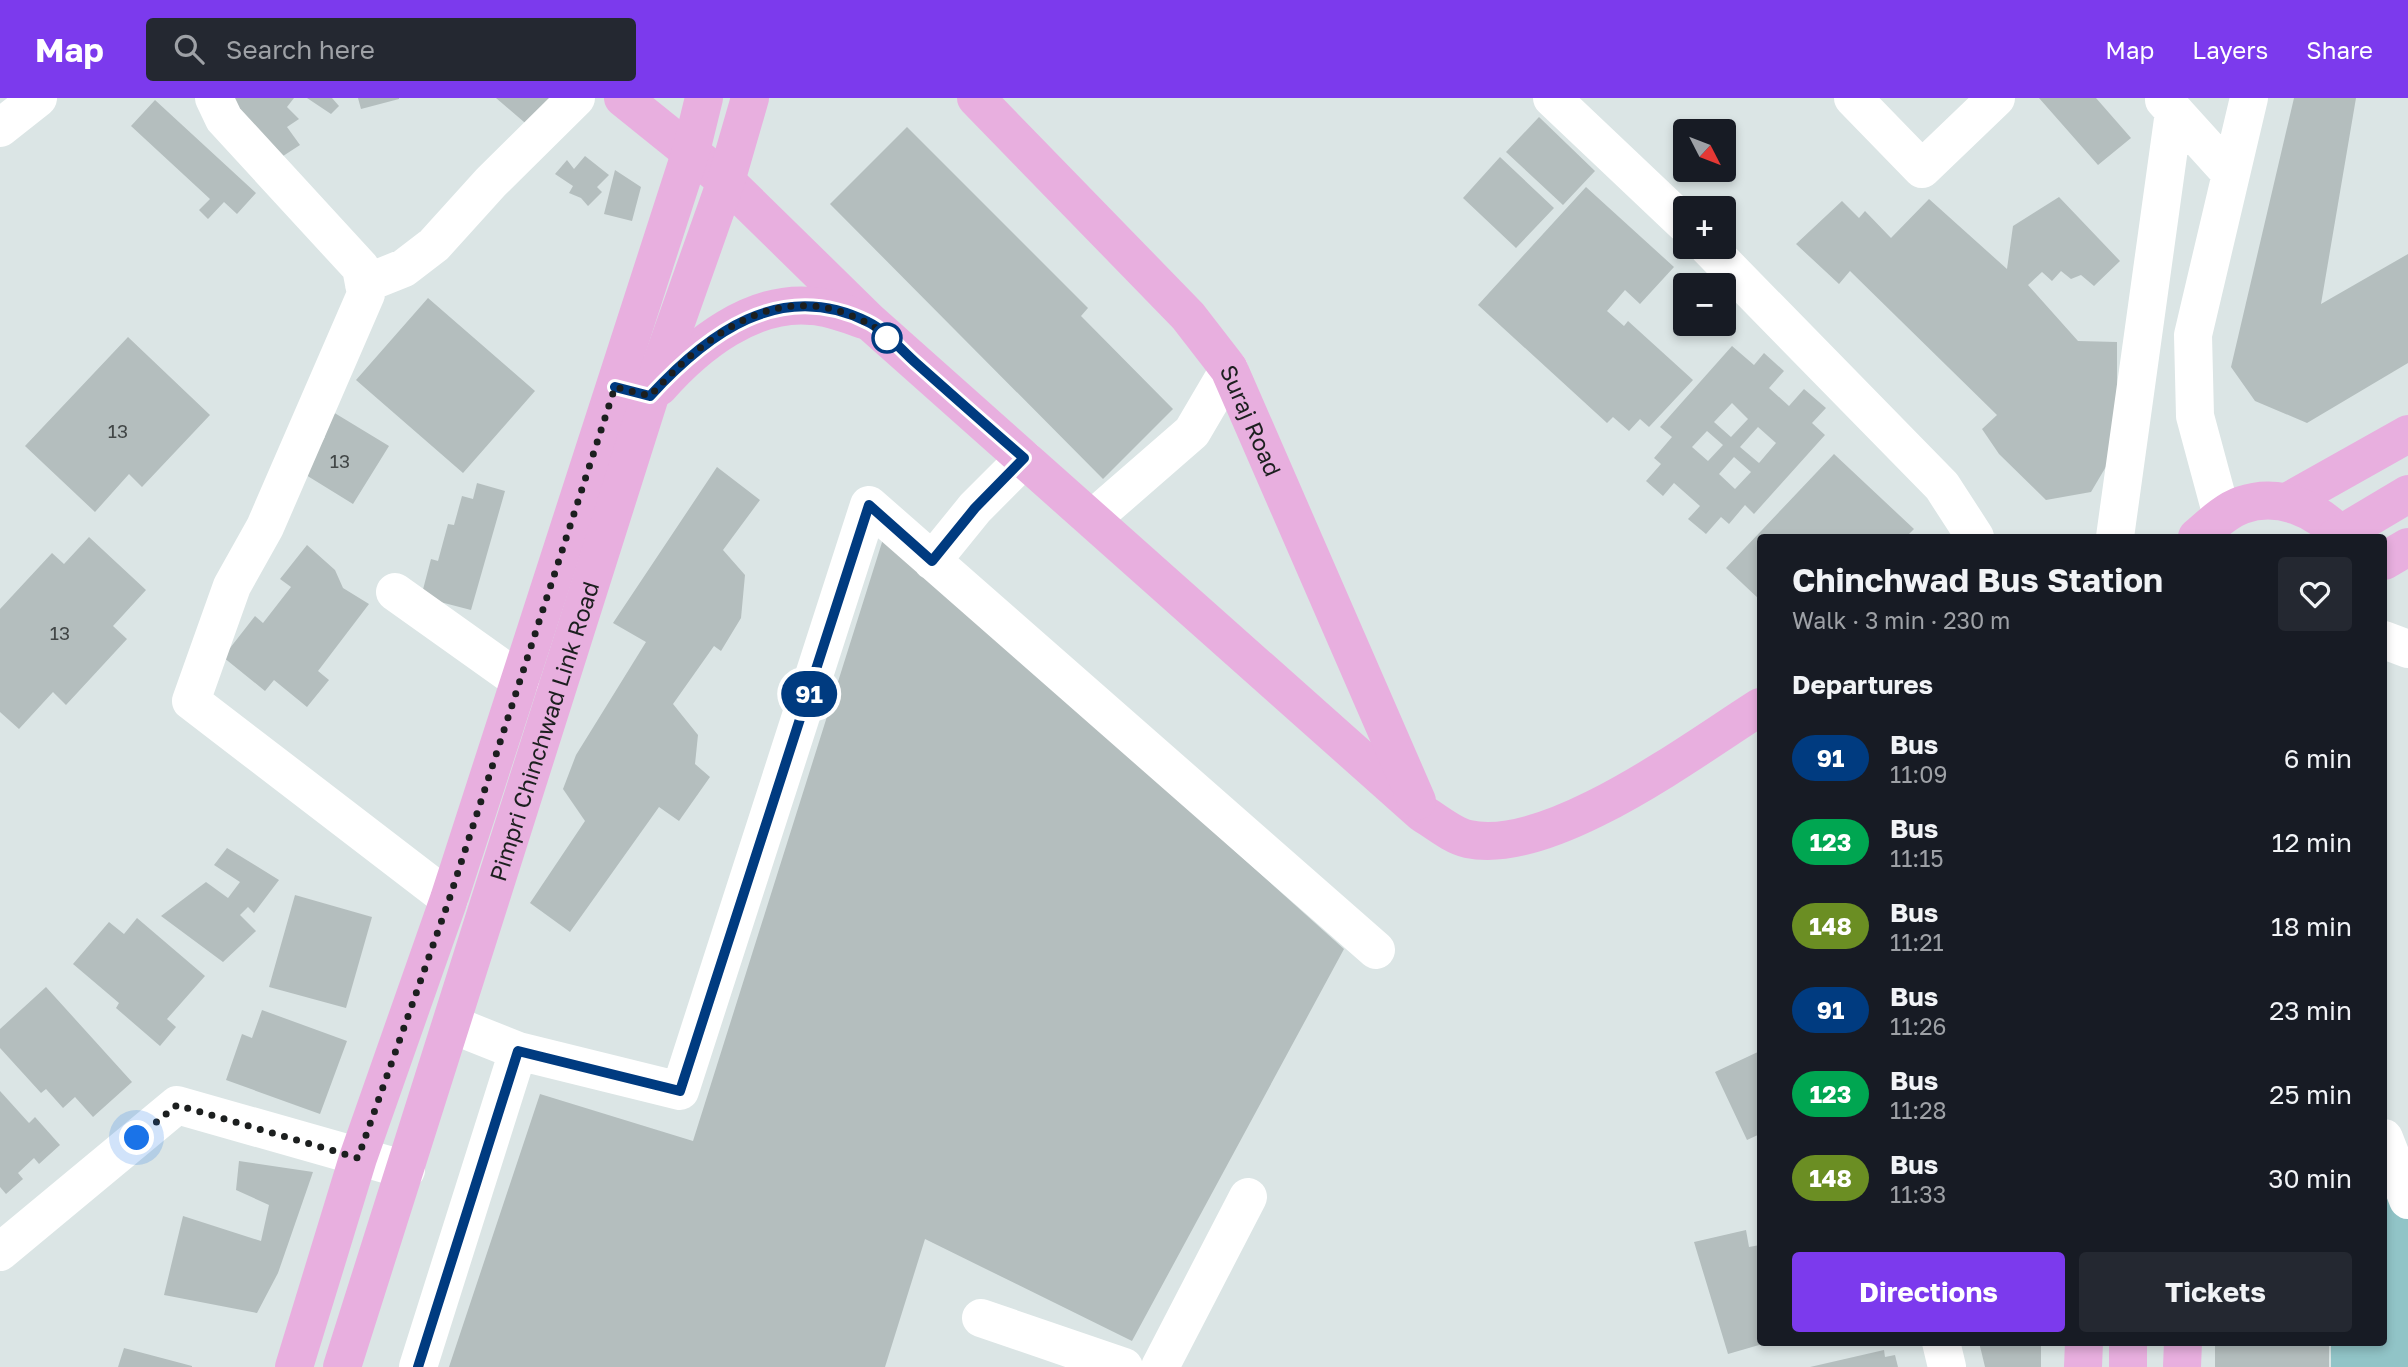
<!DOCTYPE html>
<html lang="en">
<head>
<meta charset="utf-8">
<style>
	body { margin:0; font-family:"Golos Text",sans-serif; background:#242831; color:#f1f3f6; height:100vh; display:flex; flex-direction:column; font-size:26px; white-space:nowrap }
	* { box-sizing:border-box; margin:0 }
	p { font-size:23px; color:#9ea1a6 }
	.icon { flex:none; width:38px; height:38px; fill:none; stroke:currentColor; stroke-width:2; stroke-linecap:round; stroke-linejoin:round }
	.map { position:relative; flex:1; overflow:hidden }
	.sheet { position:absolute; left:1757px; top:436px; width:630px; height:812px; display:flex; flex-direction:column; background:#171b24; border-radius:7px; box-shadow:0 4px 10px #0003 }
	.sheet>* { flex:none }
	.badge { padding:0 14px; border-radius:23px; font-size:24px; line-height:46px }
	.needle { width:46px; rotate:132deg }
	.controls { position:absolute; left:1673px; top:21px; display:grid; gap:14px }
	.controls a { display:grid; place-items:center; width:63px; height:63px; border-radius:7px; background:#171b24; box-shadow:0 4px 10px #0003; font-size:35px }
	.you { position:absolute; width:35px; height:35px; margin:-18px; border:5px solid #fff; border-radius:50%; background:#1a73e8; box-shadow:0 0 0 10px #1a73e833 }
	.map>.badge { position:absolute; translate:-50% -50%; box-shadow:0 0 0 4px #fff }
	h2 { padding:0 35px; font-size:26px; line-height:63px }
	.round { display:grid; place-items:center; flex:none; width:74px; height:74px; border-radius:7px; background:#242831 }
	.headline { display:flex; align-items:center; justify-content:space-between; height:119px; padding:0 35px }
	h1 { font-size:33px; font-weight:700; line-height:52px }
	.primary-button { display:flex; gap:14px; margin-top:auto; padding:14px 35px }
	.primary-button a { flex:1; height:80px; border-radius:7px; background:#7c3aed; color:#fff; font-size:28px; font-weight:700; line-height:80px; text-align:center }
	.primary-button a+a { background:#242831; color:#f1f3f6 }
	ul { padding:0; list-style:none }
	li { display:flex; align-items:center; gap:21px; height:84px; padding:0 35px }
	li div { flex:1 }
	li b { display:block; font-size:26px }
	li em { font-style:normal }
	li .badge { min-width:77px; font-weight:700; text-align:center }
	header { display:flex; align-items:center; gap:42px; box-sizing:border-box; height:98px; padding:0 35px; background:#7c3aed; color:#fff }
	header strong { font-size:33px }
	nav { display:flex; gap:38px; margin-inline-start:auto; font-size:24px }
	.search { width:490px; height:63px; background:#242831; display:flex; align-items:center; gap:18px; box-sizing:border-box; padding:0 24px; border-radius:7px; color:#9ea1a6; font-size:26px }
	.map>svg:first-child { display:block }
</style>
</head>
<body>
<header>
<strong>Map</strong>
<div class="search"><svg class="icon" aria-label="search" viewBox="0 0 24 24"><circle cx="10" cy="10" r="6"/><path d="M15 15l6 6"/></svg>Search here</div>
<nav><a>Map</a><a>Layers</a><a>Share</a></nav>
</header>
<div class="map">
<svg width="2408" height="1269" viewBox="0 0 2408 1269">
	<rect width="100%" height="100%" fill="#dbe5e5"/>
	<path fill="#91c4c7" d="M2386,1017l22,86v166h-77v-25h53z"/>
	<path fill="#b4bebe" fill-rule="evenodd" d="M235,0h59l-7,9 12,12 -12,8 13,18 -20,13 -55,-49z
		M307,0h25l7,8 -8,8z
		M358,0h41v1l-38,10z
		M496,0h73l-31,36z
		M2039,0h57l35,40 -33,27z
		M2294,0h62l-35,206 87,-50v109l-101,60 -52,-22 -24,-34z
		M155,2l101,93 -19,21 -13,-12 -16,17 -9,-9 11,-11 -79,-73z
		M1539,19l56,54 -32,34 -57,-53z
		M907,29l181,181 -7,8 92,93 -70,70 -273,-275z
		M585,58l24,19 -12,12 5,5 -14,14 -7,-8 -12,-5 4,-7 -18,-12 12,-14 7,9z
		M1500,59l54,51 -38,40 -53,-50z
		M615,72l26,17 -9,34 -28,-7z
		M1586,89l88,80 -34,37 -15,-14 -18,21 17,15 4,-5 65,59 -44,47 -9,-8 -11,12 -16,-14 -6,6 -129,-118z
		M2059,99l61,64 -26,25 -13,-11 -10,4 -10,-8 -9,10 -10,-9 -14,13 50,56 39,1v106l-26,44 -45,8 -47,-46 -17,-25 15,-14 -147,-144 -11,13 -43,-40 46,-43 17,17 6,-7 26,27 38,-39 78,70 6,-43z
		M428,200l107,93 -72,82 -107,-93z
		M128,239l82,78 -68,72 -13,-13 -34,38 -70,-66z
		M1732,248l22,19 10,-12 20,18 -15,17 20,18 15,-17 22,19 -14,15 13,12 -71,79 -9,-9 -16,19 -8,-7 -15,17 -18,-15 12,-13 -26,-23 -11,13 -17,-15 15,-17 -7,-6 18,-21 -12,-10zM1732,305l16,16 -17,18 -17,-15zM1758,329l18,16 -17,20 -19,-16zM1707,333l16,14 -15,16 -16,-14zM1734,359l17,15 -16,17 -16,-15z
		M328,311l61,37 -36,58 -60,-37 23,-15 9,-15 -10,-6z
		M1834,356l80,75 -8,8h-146v63l-34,-32z
		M717,369l43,33 -37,50 22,25 -4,43 -20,33 -7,-5 -41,58 25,31 -3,29 15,13 -31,44 -20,-14 -89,125 -40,-29 55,-82 -22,-32 13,-34 70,-113 -33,-19z
		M477,385l28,8 -34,119 -50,-13 10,-38 7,2 10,-37 6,1 8,-29 11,3z
		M884,438l460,413 -212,392 -207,-102 -40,128h-436l91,-273 153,47z
		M89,439l57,53 -33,36 14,13 -61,66 -13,-13 -34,37 -19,-17v-103l52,-56 12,11z
		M307,447l28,25 8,18 26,16 -51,67 11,9 -22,27 -33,-27 -9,11 -42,-34 32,-41 8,7 28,-36 -11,-8z
		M227,750l52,32 -25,33 -6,-6 -8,8 16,16 -33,31 -62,-46 45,-34 22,16 12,-16 -26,-17z
		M295,797l77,22 -26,91 -77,-21z
		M137,820l68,58 -38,43 9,8 -16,19 -44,-38 3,-5 -46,-39 36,-42 15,12z
		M46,889l86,95 -39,35 -18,-20 -12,11 -17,-19 -5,4 -41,-45v-19z
		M262,912l85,31 -27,73 -94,-34 16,-46 10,4z
		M1760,953v83l-13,6 -32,-68z
		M0,993l29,32 6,-6 25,28 -21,19 -5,-6 -16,15 5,6 -17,15 -6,-7z
		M239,1063l74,11 -35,101 -21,40 -93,-18 19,-79 78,25 8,-36 -33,-15z
		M1746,1132l3,17 11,-2v97l6,1 -38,11 -34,-112z
		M1979,1244h62v25h-56z
		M2215,1244h114v25h-114z
		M124,1250l68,18v1h-74z
		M1884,1252l1,7 10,-2 3,12h-88z"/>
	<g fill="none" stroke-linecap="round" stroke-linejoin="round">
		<path stroke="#fff" stroke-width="38" d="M214,0l10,21 137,149 5,26 -101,233 -33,59 -41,115 258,198
			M1552,0l133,126
			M1853,0l69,71 74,-71
			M2164,2l67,74
			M0,30l38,-30
			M1708,149l234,239 33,51
			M364,186l40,-16 30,-23 57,-63 85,-84
			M2222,418l-27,-100 -2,-81 56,-237
			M1092,421l100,-87 37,-63
			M2115,439l59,-425
			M932,463l43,-53 49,-49
			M395,494l125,89
			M2384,542l24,9
			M518,953l162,40 189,-586 507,445
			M2384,1040l24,62
			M0,1154l177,-147 229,65
			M981,1220l143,49
			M1941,1244l6,25
			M418,1269l100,-316 -65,-26
			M1160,1269l88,-170"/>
		<g stroke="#e8afdf" stroke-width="38">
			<path d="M623,0l103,83 144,141 552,491c13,8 31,23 46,26 82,18 224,-89 292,-132"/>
			<path id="s1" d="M976,0l212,218 41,53 188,432"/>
			<path d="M659,289c37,-42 93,-87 153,-81 18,1 35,8 52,14"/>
			<path d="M2287,404l121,-68"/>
			<path d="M2197,439c13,-11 28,-26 45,-32 37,-13 75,4 100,32"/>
			<path d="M2336,439l72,-43"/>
			<path d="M2384,463l24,-14"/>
			<path d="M294,1269l64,-209 91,-259 242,-748 13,-53"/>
			<path id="s2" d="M342,1269l308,-971 76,-215 24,-83"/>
			<path d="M2083,1269l1,-25"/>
			<path d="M2128,1269v-25"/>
			<path d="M2182,1269l1,-25"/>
		</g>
	</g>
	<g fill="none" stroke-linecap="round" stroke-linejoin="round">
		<defs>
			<path id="line" d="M418,1269l100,-316 162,40 189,-586 63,56 43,-53 49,-50c-36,-31 -72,-63 -108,-95 -15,-13 -31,-33 -48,-41 -88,-44 -161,12 -218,74l-35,-9"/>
		</defs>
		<use href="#line" stroke="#fff" stroke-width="16"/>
		<use href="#line" stroke="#003b80" stroke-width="10"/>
		<path stroke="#1c1f1f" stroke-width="7" stroke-dasharray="0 12.6" d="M137,1040l40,-33 181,53 91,-258 166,-513 35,9c49,-54 117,-111 195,-83 17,7 35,15 42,25"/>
	</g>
	<circle fill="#fff" stroke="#003b80" stroke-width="3.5" cx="887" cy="240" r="14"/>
	<g text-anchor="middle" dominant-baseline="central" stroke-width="5" stroke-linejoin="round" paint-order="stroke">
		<g font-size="19" fill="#424747">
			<text x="118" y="332">13</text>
			<text x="340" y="362">13</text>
			<text x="60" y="534">13</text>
		</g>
		<g font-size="23" fill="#1c1f1f" stroke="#e8f2f3">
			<text stroke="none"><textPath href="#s1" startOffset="427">Suraj Road</textPath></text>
			<text stroke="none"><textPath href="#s2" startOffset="667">Pimpri Chinchwad Link Road</textPath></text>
		</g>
	</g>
</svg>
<div class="controls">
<a><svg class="needle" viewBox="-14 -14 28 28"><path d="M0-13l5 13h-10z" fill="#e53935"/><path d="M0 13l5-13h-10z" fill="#9ea1a6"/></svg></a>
<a>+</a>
<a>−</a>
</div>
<div class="you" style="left:137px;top:1040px"></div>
<b class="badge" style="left:809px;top:596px;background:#003b80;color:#fff">91</b>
<section class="sheet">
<div class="headline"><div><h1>Chinchwad Bus Station</h1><p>Walk · 3 min · 230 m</p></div><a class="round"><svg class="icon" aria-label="heart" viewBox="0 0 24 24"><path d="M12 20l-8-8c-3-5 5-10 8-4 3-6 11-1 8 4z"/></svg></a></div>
<h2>Departures</h2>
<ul>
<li><span class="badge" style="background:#003b80;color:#fff">91</span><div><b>Bus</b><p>11:09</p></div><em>6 min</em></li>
<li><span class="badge" style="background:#00a651;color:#fff">123</span><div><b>Bus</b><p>11:15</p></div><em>12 min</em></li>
<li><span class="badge" style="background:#6b8e23;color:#fff">148</span><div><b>Bus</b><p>11:21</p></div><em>18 min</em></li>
<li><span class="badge" style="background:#003b80;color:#fff">91</span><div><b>Bus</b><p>11:26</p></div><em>23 min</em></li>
<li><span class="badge" style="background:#00a651;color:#fff">123</span><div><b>Bus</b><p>11:28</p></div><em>25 min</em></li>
<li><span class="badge" style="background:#6b8e23;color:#fff">148</span><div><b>Bus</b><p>11:33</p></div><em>30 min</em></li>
</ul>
<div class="primary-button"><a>Directions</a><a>Tickets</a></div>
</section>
</div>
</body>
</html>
